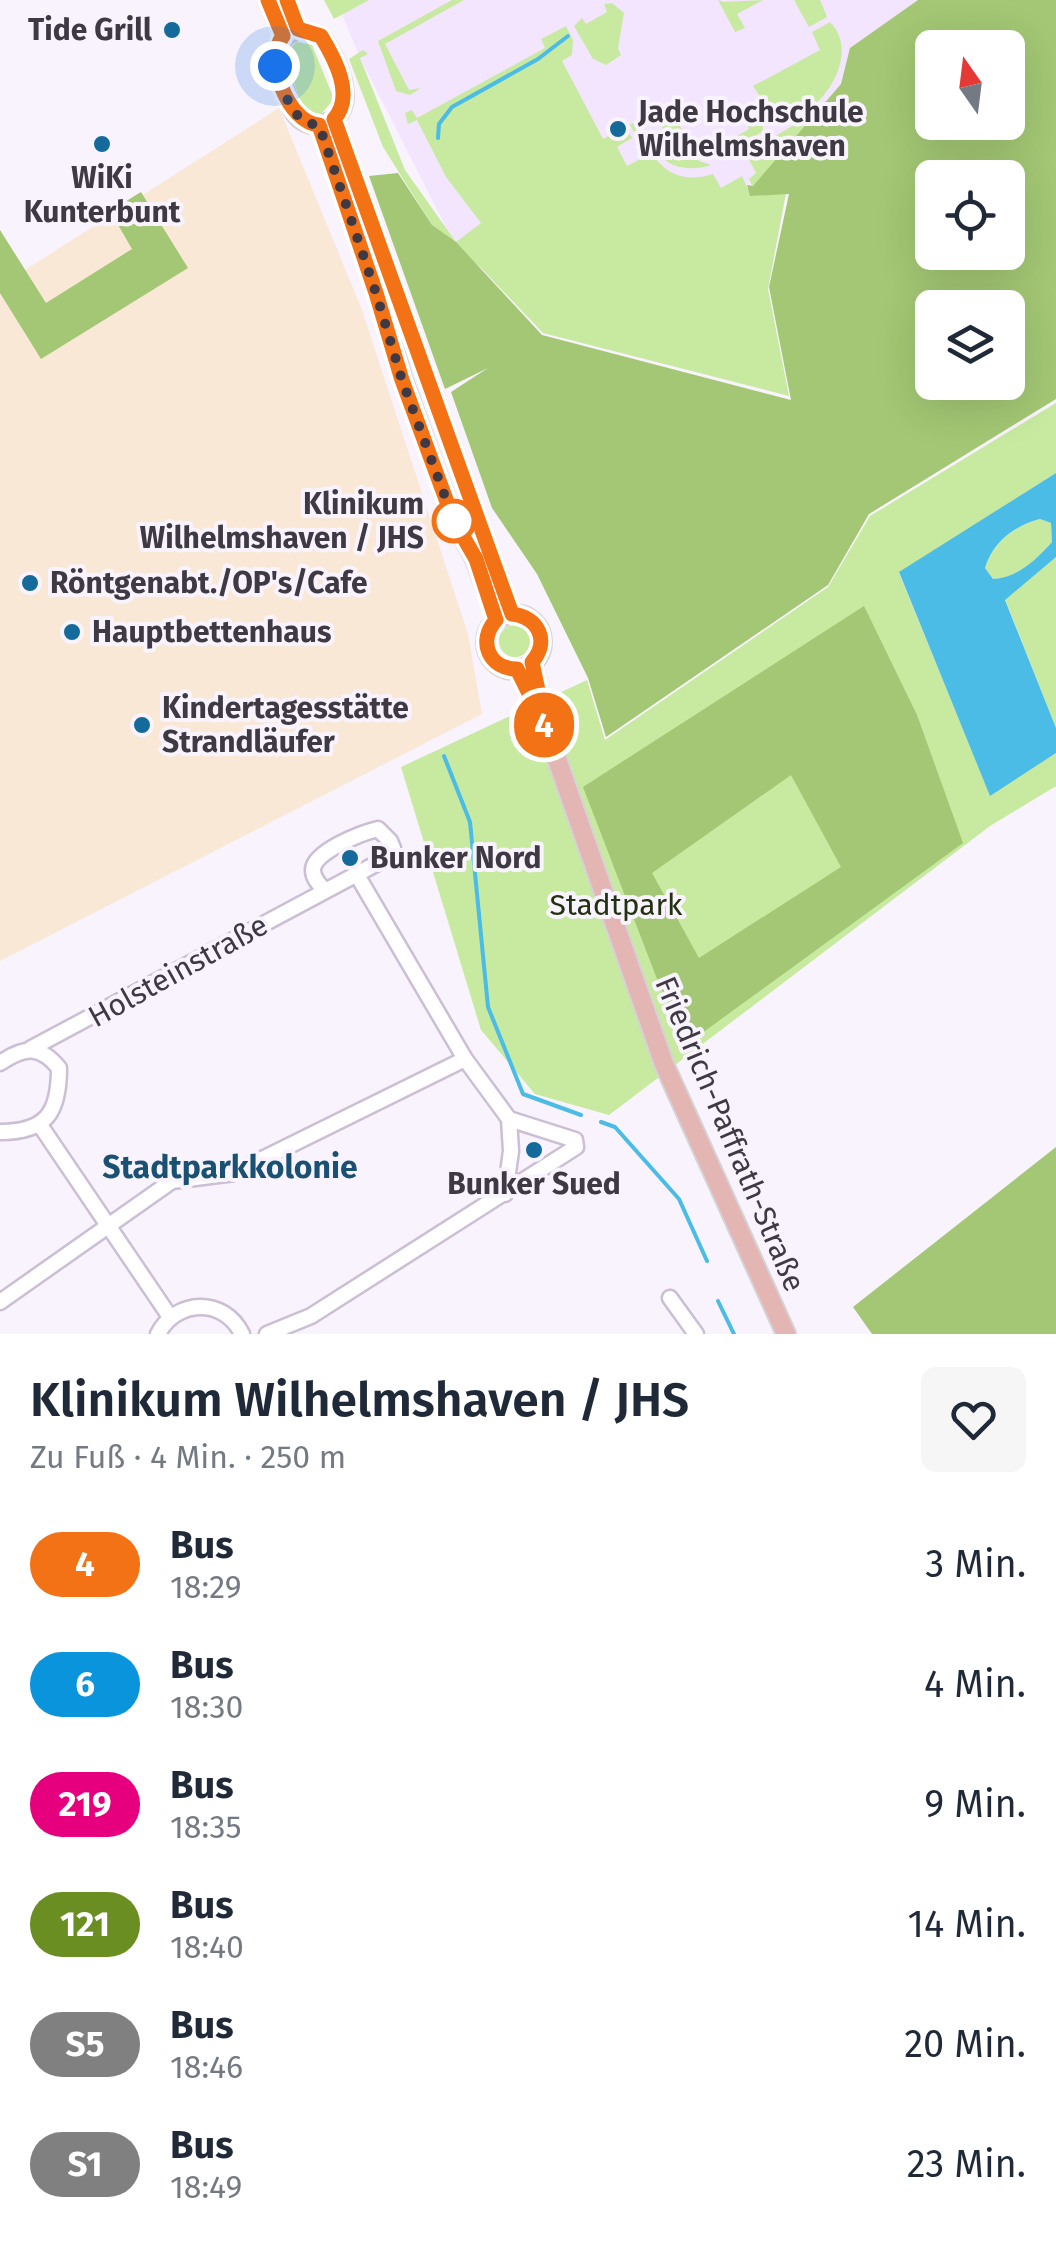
<!DOCTYPE html>
<html lang="de">
<head>
<meta charset="utf-8">
<style>
	body { margin:0; font-family:"Fira Sans",sans-serif; background:#f6f6f7; color:#1f2937; height:100vh; display:flex; flex-direction:column; font-size:38px; white-space:nowrap }
	* { box-sizing:border-box; margin:0 }
	p { font-size:32px; color:#747a83 }
	.icon { flex:none; width:55px; height:55px; fill:none; stroke:currentColor; stroke-width:2; stroke-linecap:round; stroke-linejoin:round }
	.map { position:relative; height:1334px; overflow:hidden }
	.details { display:flex; flex-direction:column; background:#fff; flex:1 }
	.details>* { flex:none }
	.badge { padding:0 20px; border-radius:32px; font-size:35px; line-height:65px }
	.needle { width:65px; rotate:346deg }
	.buttons { position:absolute; left:915px; top:30px; display:grid; gap:20px }
	.buttons a { display:grid; place-items:center; width:110px; height:110px; border-radius:15px; background:#fff; box-shadow:0 10px 40px #0002; font-size:50px }
	.you { position:absolute; width:50px; height:50px; margin:-25px; border:8px solid #fff; border-radius:50%; background:#1a73e8; box-shadow:0 0 0 15px #1a73e833 }
	.map>.badge { position:absolute; translate:-50% -50%; box-shadow:0 0 0 5px #fff }
	.round { display:grid; place-items:center; flex:none; width:105px; height:105px; border-radius:15px; background:#f6f6f7 }
	.summary { display:flex; align-items:center; justify-content:space-between; height:170px; padding:0 30px }
	h1 { font-size:48px; font-weight:600; line-height:75px }
	ul { padding:0; list-style:none }
	li { display:flex; align-items:center; gap:30px; height:120px; padding:0 30px }
	li div { flex:1 }
	li b { display:block; font-size:38px }
	li em { font-style:normal }
	li .badge { min-width:110px; font-weight:700; text-align:center }
	.map>svg:first-child { display:block }
</style>
</head>
<body>
<div class="map">
<svg width="1056" height="1334" viewBox="0 0 1056 1334">
	<rect width="100%" height="100%" fill="#f8f3fc"/>
	<path fill="#f4e5fe" d="M336,0h622l-184,201 -320,42 -94,-185z"/>
	<path fill="#f9e8d6" d="M279,108l83,202 106,324 14,80 -482,247v-675z"/>
	<path fill="#c8e9a0" d="M324,0h45l-35,19z
		M452,0h12l-79,44 24,46 12,-2 -11,7 -14,-4 -18,-50z
		M718,0l5,2 40,-2 -26,14 8,14 -10,4z
		M794,0h26l7,17 -18,10z
		M612,3l12,10 -6,35 3,7 -15,10 -13,-6 -19,-33 8,-8 4,6 21,-12 -3,-8z
		M830,22c35,35 -16,105 -56,96l-21,-32 67,-36 -8,-18z
		M566,26l7,14 -1,15 -10,6 41,78 47,-25v4l-13,7 4,9 -5,2 -6,-11 -4,2 6,11 -15,9 10,19 19,-10 -4,-9 4,-2c16,27 35,39 67,29l8,14 21,-12 9,20 35,-3 -18,96 21,107 -246,-63 -63,-66 -48,-42 -49,-78 -34,-88 14,-9 5,4 -8,4 45,112 51,72 25,-19 -35,-46 -29,-57 -9,4 -3,-11 7,-3 5,8 128,-70 -4,-9z
		M297,42l15,3 22,54 -12,14 -9,1 -10,-7 -18,-49 2,-7z
		M747,108l15,8 1,15 -30,20 -5,-9 21,-13 -9,-17z
		M820,109l-67,78 -4,-8 7,-6 -10,-19z
		M675,117l24,44 12,4c-23,8 -58,2 -54,-29l7,-5 -3,-6z
		M1056,403v70l-157,100 91,222 66,-42v33l-66,40 -381,289 -74,-21 -54,-64 -80,-263 186,-87 18,60 223,-153 42,-71z
		M1040,519l11,4 1,19c-16,18 -35,36 -59,37l-8,-11c8,-25 30,-43 55,-49z
		M1056,557v171l-51,-129z
		M499 641a16 16 0 1 1 32 0a16 16 0 1 1-32 0Z"/>
	<path fill="#a3c774" fill-rule="evenodd" d="M918,0h138v399l-187,115 -41,71 -222,152 -18,-59 -51,-104 -45,-66 -41,-116 37,-24 -43,21 -76,-213 29,-3 34,52 24,17 86,93 249,65 -22,-113 20,-93 -39,2 -3,-11 6,1 88,-102 9,-36zM932,48h76v74h-76zM932,178h76v74h-76zM932,308h76v74h-76z
		M141,192l47,76 -147,91 -41,-66v-63l46,73 86,-54 -22,-38z
		M864,606l53,109 46,128 -276,201 -28,-60 -76,-197zM791,775l50,92 -142,91 -47,-85z
		M1056,1147v187h-184l-19,-27z"/>
	<path fill="#4abce5" fill-rule="evenodd" d="M1056,473v84l-51,43 51,128v25l-66,43 -91,-224zM1040,519l11,4 1,19c-16,18 -35,36 -59,37l-8,-11c7,-25 30,-43 55,-49z"/>
	<g fill="none" stroke-linecap="round" stroke-linejoin="round">
		<path stroke="#4abce5" stroke-width="4" d="M438,138l1,-14 13,-17 86,-48 30,-23
			M444,756l26,66 18,185 35,87 58,21
			M601,1122l14,5 64,72 28,62
			M718,1301l16,33"/>
		<defs>
			<path id="minor" d="M357,875l108,184 44,60 2,32 -6,43
				M30,1049l357,-191 6,-10 -3,-7 -12,-12c-17,4 -65,23 -65,41 0,9 7,15 12,21
				M0,1063c25,-17 40,-18 59,5 0,44 -12,64 -59,64
				M40,1125l130,192
				M670,1298l26,36
				M0,1302l172,-121 62,-8 231,-114
				M158,1334c18,-35 66,-37 84,0
				M267,1334l44,-18 265,-169 -1,-7 -66,-21"/>
			<path id="major" d="M268,0l15,36
				M286,0l12,29
				M298,29l23,7c14,21 38,67 10,85 -9,5 -20,5 -29,-1 -9,-6 -12,-17 -16,-26 -10,-26 -21,-52 12,-65z
				M334,119l178,495
				M319,125l58,168 26,87 51,141 21,38 22,61
				M486 642a28 28 0 1 1 56 0a28 28 0 1 1-56 0Z
				M532,662l14,66 118,336 122,270"/>
		</defs>
		<use href="#minor" stroke="#cbbed5" stroke-width="19"/>
		<use href="#major" stroke="#d5d3d6" stroke-width="22"/>
		<use href="#minor" stroke="#fff" stroke-width="14"/>
		<use href="#major" stroke="#e3b5b3" stroke-width="18"/>
	</g>
	<g fill="none" stroke-linecap="round" stroke-linejoin="round">
		<defs>
			<path id="line" d="M268,0l15,36c-19,24 5,87 36,89l57,168 26,87 52,141 22,38 18,55 2,6c-19,21 -7,49 21,49l29,59 -14,-66c18,-20 7,-45 -20,-48l-178,-495c21,-23 1,-60 -13,-83l-23,-7 -11,-29"/>
		</defs>
		<use href="#line" stroke="#fff" stroke-width="22"/>
		<use href="#line" stroke="#f47216" stroke-width="15"/>
		<path stroke="#3e3943" stroke-width="10" stroke-dasharray="0 18" d="M275,66c10,24 14,57 44,59l57,168 26,87 52,141"/>
	</g>
	<g fill="#146a9a" stroke="#f8f3fc" stroke-width="4">
		<circle cx="172" cy="30" r="10"/>
		<circle cx="618" cy="129" r="10"/>
		<circle cx="102" cy="144" r="10"/>
		<circle cx="30" cy="583" r="10"/>
		<circle cx="72" cy="632" r="10"/>
		<circle cx="142" cy="725" r="10"/>
		<circle cx="350" cy="858" r="10"/>
		<circle cx="534" cy="1150" r="10"/>
	</g>
	<circle fill="#fff" stroke="#f47216" stroke-width="5" cx="454" cy="521" r="20"/>
	<g text-anchor="middle" dominant-baseline="central" stroke-width="8" stroke-linejoin="round" paint-order="stroke">
		<g font-size="30" font-weight="bold" fill="#3e3943" stroke="#f8f3fc" text-anchor="start">
			<text x="152" y="30" text-anchor="end">Tide Grill</text>
			<text x="638" y="112">Jade Hochschule<tspan x="638" dy="34">Wilhelmshaven</tspan></text>
			<text x="102" y="178" text-anchor="middle">WiKi<tspan x="102" dy="34">Kunterbunt</tspan></text>
			<text x="50" y="583">Röntgenabt./OP's/Cafe</text>
			<text x="92" y="632">Hauptbettenhaus</text>
			<text x="162" y="708">Kindertagesstätte<tspan x="162" dy="34">Strandläufer</tspan></text>
			<text x="370" y="858">Bunker Nord</text>
			<text x="534" y="1184" text-anchor="middle">Bunker Sued</text>
		</g>
		<g font-size="30" font-weight="bold" fill="#3e3943" stroke="#f8f3fc" text-anchor="end">
			<text x="424" y="504">Klinikum<tspan x="424" dy="34">Wilhelmshaven / JHS</tspan></text>
		</g>
		<g font-size="30" fill="#23310f" stroke="#f8f3fc">
			<text x="616" y="905">Stadtpark</text>
		</g>
		<g font-size="30" fill="#3e3943" stroke="#f8f3fc">
			<text transform="translate(178 971) rotate(-29)">Holsteinstraße</text>
			<text transform="translate(730 1134) rotate(67)">Friedrich-Paffrath-Straße</text>
		</g>
		<g font-size="32" font-weight="bold" fill="#1a5173" stroke="#f8f3fc">
			<text x="230" y="1167">Stadtparkkolonie</text>
		</g>
	</g>
</svg>
<div class="buttons">
<a><svg class="needle" viewBox="-14 -14 28 28"><path d="M0-13l5 13h-10z" fill="#e53935"/><path d="M0 13l5-13h-10z" fill="#747a83"/></svg></a>
<a><svg class="icon" aria-label="locate" viewBox="0 0 24 24"><circle cx="12" cy="12" r="6"/><path d="M12 2v4M12 18v4M2 12h4M18 12h4"/></svg></a>
<a><svg class="icon" aria-label="layers" viewBox="0 0 24 24"><path d="M12 4l9 5-9 5-9-5zM3 14l9 5 9-5"/></svg></a>
</div>
<div class="you" style="left:275px;top:66px"></div>
<b class="badge" style="left:544px;top:725px;background:#f47216;color:#fff">4</b>
</div>
<section class="details">
<div class="summary"><div><h1>Klinikum Wilhelmshaven / JHS</h1><p>Zu Fuß · 4 Min. · 250 m</p></div><a class="round"><svg class="icon" aria-label="heart" viewBox="0 0 24 24"><path d="M12 20l-8-8c-3-5 5-10 8-4 3-6 11-1 8 4z"/></svg></a></div>
<ul>
<li><span class="badge" style="background:#f47216;color:#fff">4</span><div><b>Bus</b><p>18:29</p></div><em>3 Min.</em></li>
<li><span class="badge" style="background:#0994dc;color:#fff">6</span><div><b>Bus</b><p>18:30</p></div><em>4 Min.</em></li>
<li><span class="badge" style="background:#e6007e;color:#fff">219</span><div><b>Bus</b><p>18:35</p></div><em>9 Min.</em></li>
<li><span class="badge" style="background:#6b8e23;color:#fff">121</span><div><b>Bus</b><p>18:40</p></div><em>14 Min.</em></li>
<li><span class="badge" style="background:#808080;color:#fff">S5</span><div><b>Bus</b><p>18:46</p></div><em>20 Min.</em></li>
<li><span class="badge" style="background:#808080;color:#fff">S1</span><div><b>Bus</b><p>18:49</p></div><em>23 Min.</em></li>
</ul>
</section>
</body>
</html>
